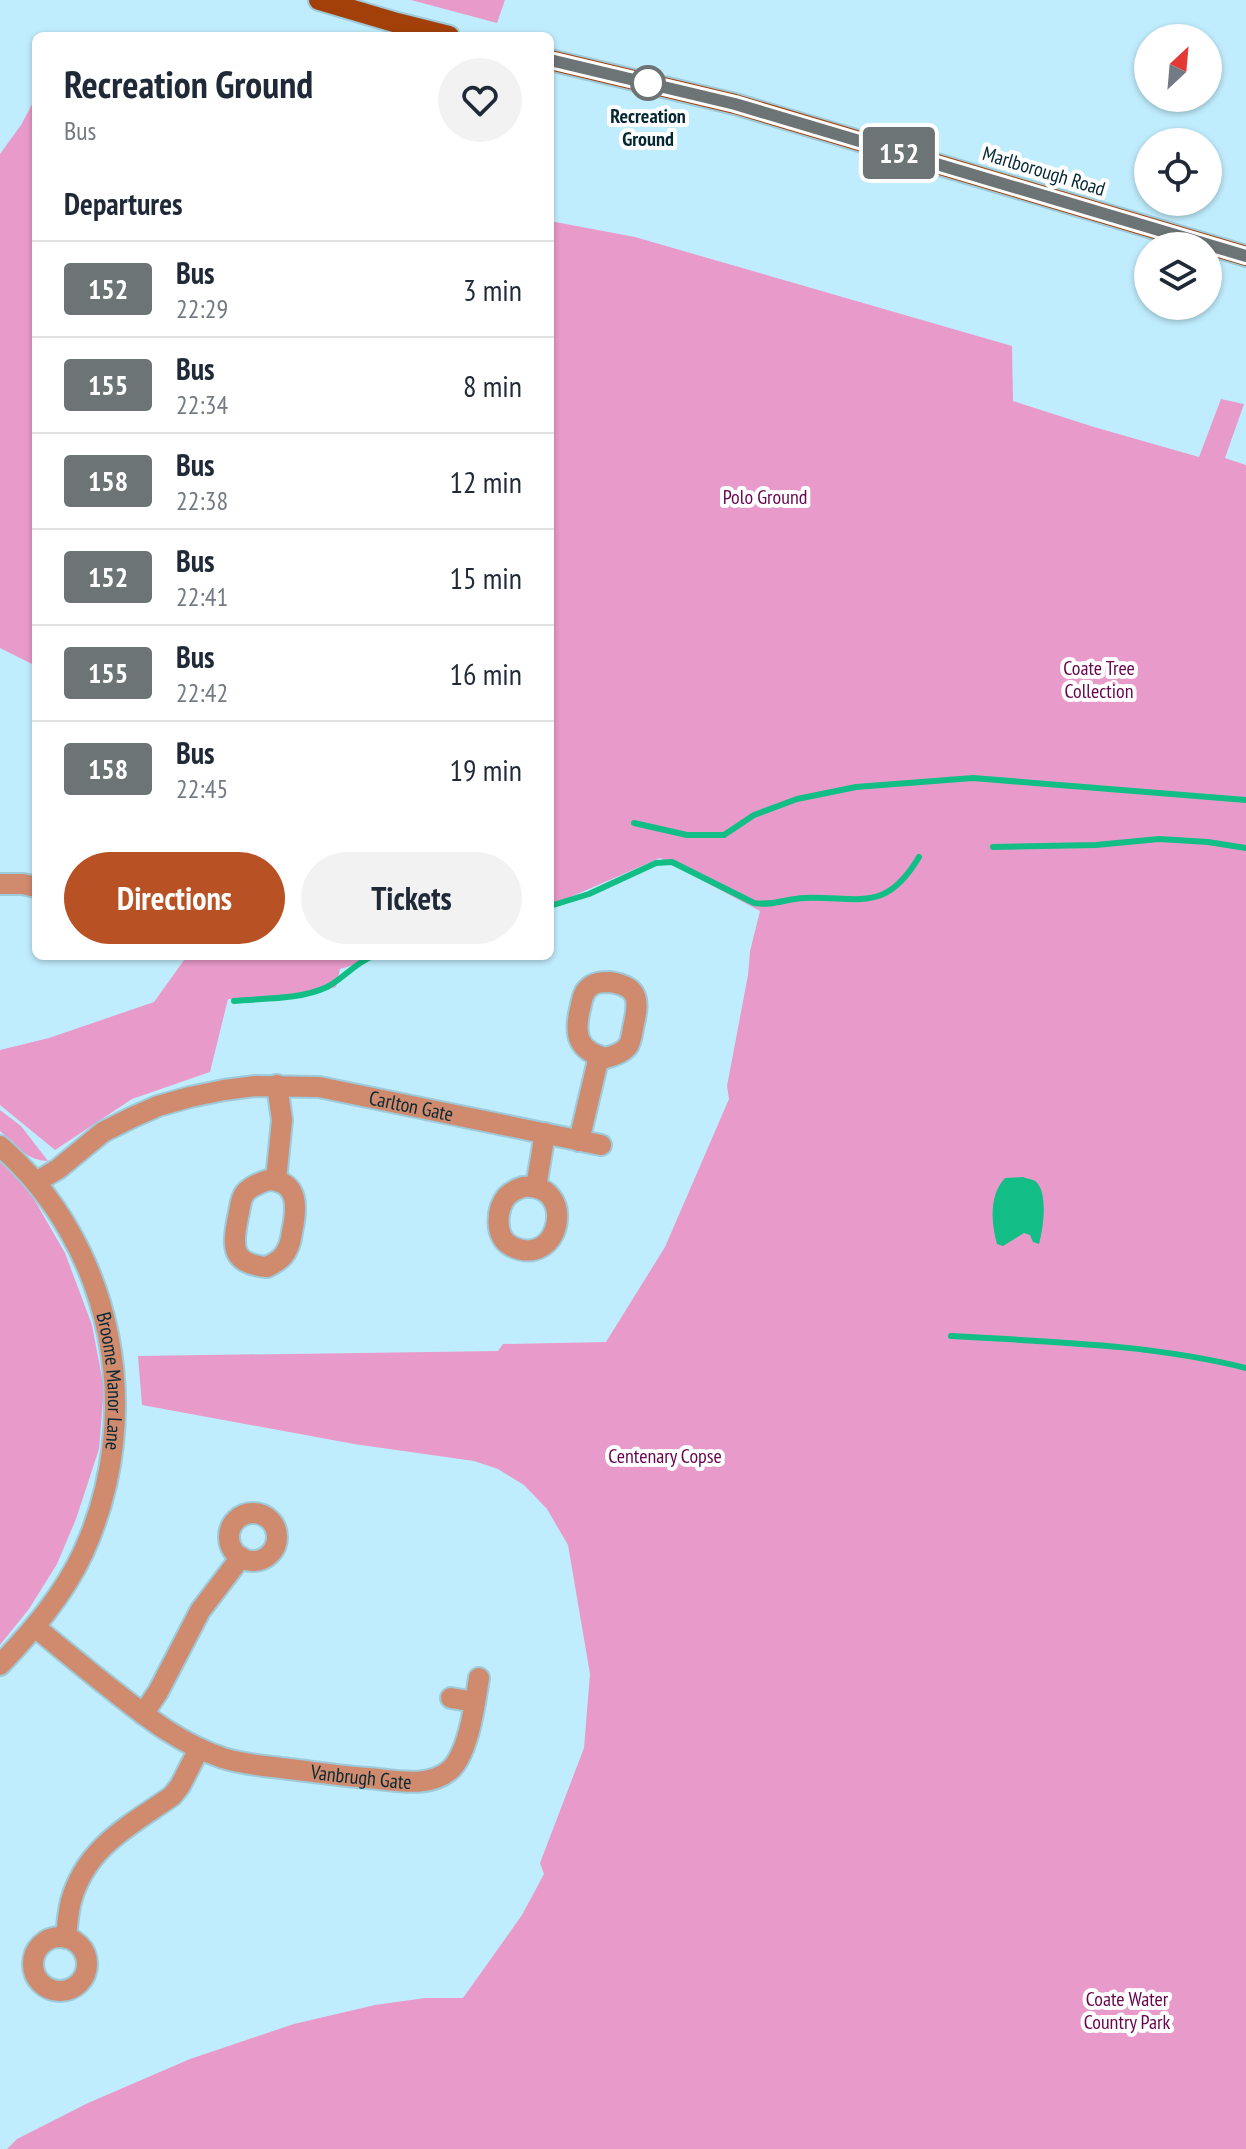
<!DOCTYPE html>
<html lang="en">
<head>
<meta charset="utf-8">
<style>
	body { margin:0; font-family:"PT Sans Narrow",sans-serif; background:#f2f2f3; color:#1f2937; height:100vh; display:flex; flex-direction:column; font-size:30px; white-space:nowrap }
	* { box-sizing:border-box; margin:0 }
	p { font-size:26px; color:#747a83 }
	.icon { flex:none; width:44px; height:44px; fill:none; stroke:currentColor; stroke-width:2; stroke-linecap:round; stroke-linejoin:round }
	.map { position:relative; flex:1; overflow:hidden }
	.drawer { position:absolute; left:32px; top:32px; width:522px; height:928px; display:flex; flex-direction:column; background:#fff; border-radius:12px; box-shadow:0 2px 6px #0004 }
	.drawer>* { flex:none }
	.badge { padding:0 16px; border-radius:6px; font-size:28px; line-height:52px }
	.needle { width:52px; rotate:26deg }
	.buttons { position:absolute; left:1134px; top:24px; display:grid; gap:16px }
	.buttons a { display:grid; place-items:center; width:88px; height:88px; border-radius:50%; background:#fff; box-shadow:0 2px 6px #0004; font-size:40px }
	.map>.badge { position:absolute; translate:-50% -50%; box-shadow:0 0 0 4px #fff }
	h2 { padding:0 32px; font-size:30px; line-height:72px }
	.round { display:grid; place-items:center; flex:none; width:84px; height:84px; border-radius:42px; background:#f2f2f3 }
	.overview { display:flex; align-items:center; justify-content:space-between; height:136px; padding:0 32px }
	h1 { font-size:38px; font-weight:600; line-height:60px }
	.primary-button { display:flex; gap:16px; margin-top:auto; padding:16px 32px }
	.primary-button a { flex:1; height:92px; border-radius:48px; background:#b85224; color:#fff; font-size:32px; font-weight:600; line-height:92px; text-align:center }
	.primary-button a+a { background:#f2f2f3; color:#1f2937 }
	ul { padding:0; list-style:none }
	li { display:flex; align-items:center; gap:24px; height:96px; padding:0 32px; border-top:2px solid #e0e1e3 }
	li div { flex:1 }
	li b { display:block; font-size:30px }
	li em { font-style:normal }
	li .badge { min-width:88px; font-weight:700; text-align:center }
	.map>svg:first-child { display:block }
</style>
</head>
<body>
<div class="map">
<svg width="1246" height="2149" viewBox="0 0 1246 2149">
	<rect width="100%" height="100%" fill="#c0edfe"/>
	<path fill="#e89bca" d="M411,0h94l-8,23z
		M36,97v569l-36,-18v-494l21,-29z
		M550,221l85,16 377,109 1,55 81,26 105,30 22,-58 23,5 -19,54 21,7v1684h-1239l10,-10 71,-36 102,-44 104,-35 81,-19 50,-7h38l59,-83 22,-41 -4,-11 44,-115 6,-74 -22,-129 -21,-36 -23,-24 -26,-16 -24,-8 -120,-17 -212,-39 -4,-49 360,-5 5,-7 103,-2 59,-95 64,-148 -2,-13 21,-111 2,-24 10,-40 -100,-53 -110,48z
		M187,956h197l-44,13 -4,18 -58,12h-50l-18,73 -78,27 -77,51 -55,-45v-55l49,-12 105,-36z
		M0,1110l21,16 27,35c-21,0 -33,-17 -48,-30z
		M0,1158l27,29 38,66 27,72 12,63 -5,61 -23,70 -19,45 -28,45 -29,36z"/>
	<path fill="#12be85" d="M1023,1177c2,1 11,3 12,4 14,10 8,49 4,63l-6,-2 -3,-7 -6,-2 -21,13 -6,-2c-6,-21 -8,-49 8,-66z"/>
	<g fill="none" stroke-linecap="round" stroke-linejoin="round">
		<path stroke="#12be85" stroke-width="6" d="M634,823l53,12h37l30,-20 43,-16 59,-12 117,-9 273,22
			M993,847l103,-2 63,-6 49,3 38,6
			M550,906l39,-12 67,-31 16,-1 82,41c19,3 31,-4 50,-5 56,-2 81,16 115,-41
			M234,1001c30,-3 65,-1 93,-14 17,-9 28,-24 46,-31
			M951,1336c99,6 199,8 295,32"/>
		<defs>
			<g id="minor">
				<path d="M0,884h23l13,3"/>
				<path d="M609,982c32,4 30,20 24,46 -1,6 -2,14 -5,18 -5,7 -15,10 -23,12 -28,-8 -31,-24 -25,-49 2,-9 3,-18 11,-23 5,-4 12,-4 18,-4z"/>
				<path d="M579,1141l20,-85"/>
				<path id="s1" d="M0,1146c115,101 146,269 83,407 -20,43 -51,78 -83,112"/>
				<path d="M268,1180c32,1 29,29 24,52 -1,9 -3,17 -9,24 -4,5 -10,8 -16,11 -36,-3 -35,-20 -29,-50 2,-8 2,-18 7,-24 6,-7 15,-10 23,-13z"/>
				<path d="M276,1180l6,-60 -5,-35"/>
				<path id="s2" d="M36,1182l22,-13 45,-37 30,-15 25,-11 32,-9 34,-7 32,-4 63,1 282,58"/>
				<path d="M523,1187c55,-5 38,84 -12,59 -17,-9 -15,-37 -4,-50 5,-5 10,-7 16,-9z"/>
				<path d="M536,1187l9,-54"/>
				<circle cx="253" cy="1537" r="24"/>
				<path id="s3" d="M35,1627c27,22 53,44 80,65 34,27 66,52 108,66 22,7 44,8 66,11 26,3 52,7 79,9 25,2 61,11 82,-8 19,-17 25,-68 29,-92"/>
				<path d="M451,1698l24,4"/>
				<path d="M143,1714l15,-22 42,-81 41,-54"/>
				<circle cx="60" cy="1964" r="27"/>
				<path d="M66,1938c1,-12 2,-25 5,-37 15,-54 58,-75 101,-105l8,-10 19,-37"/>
			</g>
			<path id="major" d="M319,0l78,23 52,13
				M550,60l185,44 511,152"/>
		</defs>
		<use href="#minor" stroke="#9ecad9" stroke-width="24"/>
		<use href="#major" stroke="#9ecad9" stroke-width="24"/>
		<use href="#minor" stroke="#d08a6e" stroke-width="20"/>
		<use href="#major" stroke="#a3400a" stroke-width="20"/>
	</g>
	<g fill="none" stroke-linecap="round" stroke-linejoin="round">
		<defs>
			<path id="line" d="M550,60l185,44 511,152"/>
		</defs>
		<use href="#line" stroke="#fff" stroke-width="18"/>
		<use href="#line" stroke="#6c7476" stroke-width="12"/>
	</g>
	<circle fill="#fff" stroke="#6c7476" stroke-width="4" cx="648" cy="83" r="16"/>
	<g text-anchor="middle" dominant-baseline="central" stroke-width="8" stroke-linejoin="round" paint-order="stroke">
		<g font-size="20" font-weight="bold" fill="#052833" stroke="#fff">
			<text x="648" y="116">Recreation<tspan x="648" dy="23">Ground</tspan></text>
		</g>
		<g font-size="20" fill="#052833" stroke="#fff">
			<text transform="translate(1044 171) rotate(17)">Marlborough Road</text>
			<text stroke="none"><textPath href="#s2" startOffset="402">Carlton Gate</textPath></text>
			<text stroke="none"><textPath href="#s1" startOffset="268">Broome Manor Lane</textPath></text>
			<text stroke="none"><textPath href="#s3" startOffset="370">Vanbrugh Gate</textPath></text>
		</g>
		<g font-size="20" fill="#67044d" stroke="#fff">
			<text x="765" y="497">Polo Ground</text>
			<text x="1099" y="668">Coate Tree<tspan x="1099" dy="23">Collection</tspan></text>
			<text x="665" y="1456">Centenary Copse</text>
			<text x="1127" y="1999">Coate Water<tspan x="1127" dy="23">Country Park</tspan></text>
		</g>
	</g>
</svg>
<div class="buttons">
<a><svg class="needle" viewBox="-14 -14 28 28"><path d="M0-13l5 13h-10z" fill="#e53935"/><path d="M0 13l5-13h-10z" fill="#747a83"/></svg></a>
<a><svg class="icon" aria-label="locate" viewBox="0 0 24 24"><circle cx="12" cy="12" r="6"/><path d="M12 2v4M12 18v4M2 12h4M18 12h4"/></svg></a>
<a><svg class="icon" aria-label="layers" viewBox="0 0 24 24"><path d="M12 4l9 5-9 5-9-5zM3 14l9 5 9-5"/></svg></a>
</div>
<b class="badge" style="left:899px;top:153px;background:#6c7476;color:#fff">152</b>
<section class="drawer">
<div class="overview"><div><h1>Recreation Ground</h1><p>Bus</p></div><a class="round"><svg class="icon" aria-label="heart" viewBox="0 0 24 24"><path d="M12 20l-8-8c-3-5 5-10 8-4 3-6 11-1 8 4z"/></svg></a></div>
<h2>Departures</h2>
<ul>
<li><span class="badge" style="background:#6c7476;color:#fff">152</span><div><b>Bus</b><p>22:29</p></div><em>3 min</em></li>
<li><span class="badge" style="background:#6c7476;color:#fff">155</span><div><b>Bus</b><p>22:34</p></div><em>8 min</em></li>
<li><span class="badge" style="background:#6c7476;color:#fff">158</span><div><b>Bus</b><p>22:38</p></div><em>12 min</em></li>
<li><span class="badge" style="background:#6c7476;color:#fff">152</span><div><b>Bus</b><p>22:41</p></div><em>15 min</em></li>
<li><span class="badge" style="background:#6c7476;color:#fff">155</span><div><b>Bus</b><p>22:42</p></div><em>16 min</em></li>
<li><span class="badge" style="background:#6c7476;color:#fff">158</span><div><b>Bus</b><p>22:45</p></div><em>19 min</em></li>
</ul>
<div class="primary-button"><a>Directions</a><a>Tickets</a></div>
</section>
</div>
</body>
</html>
